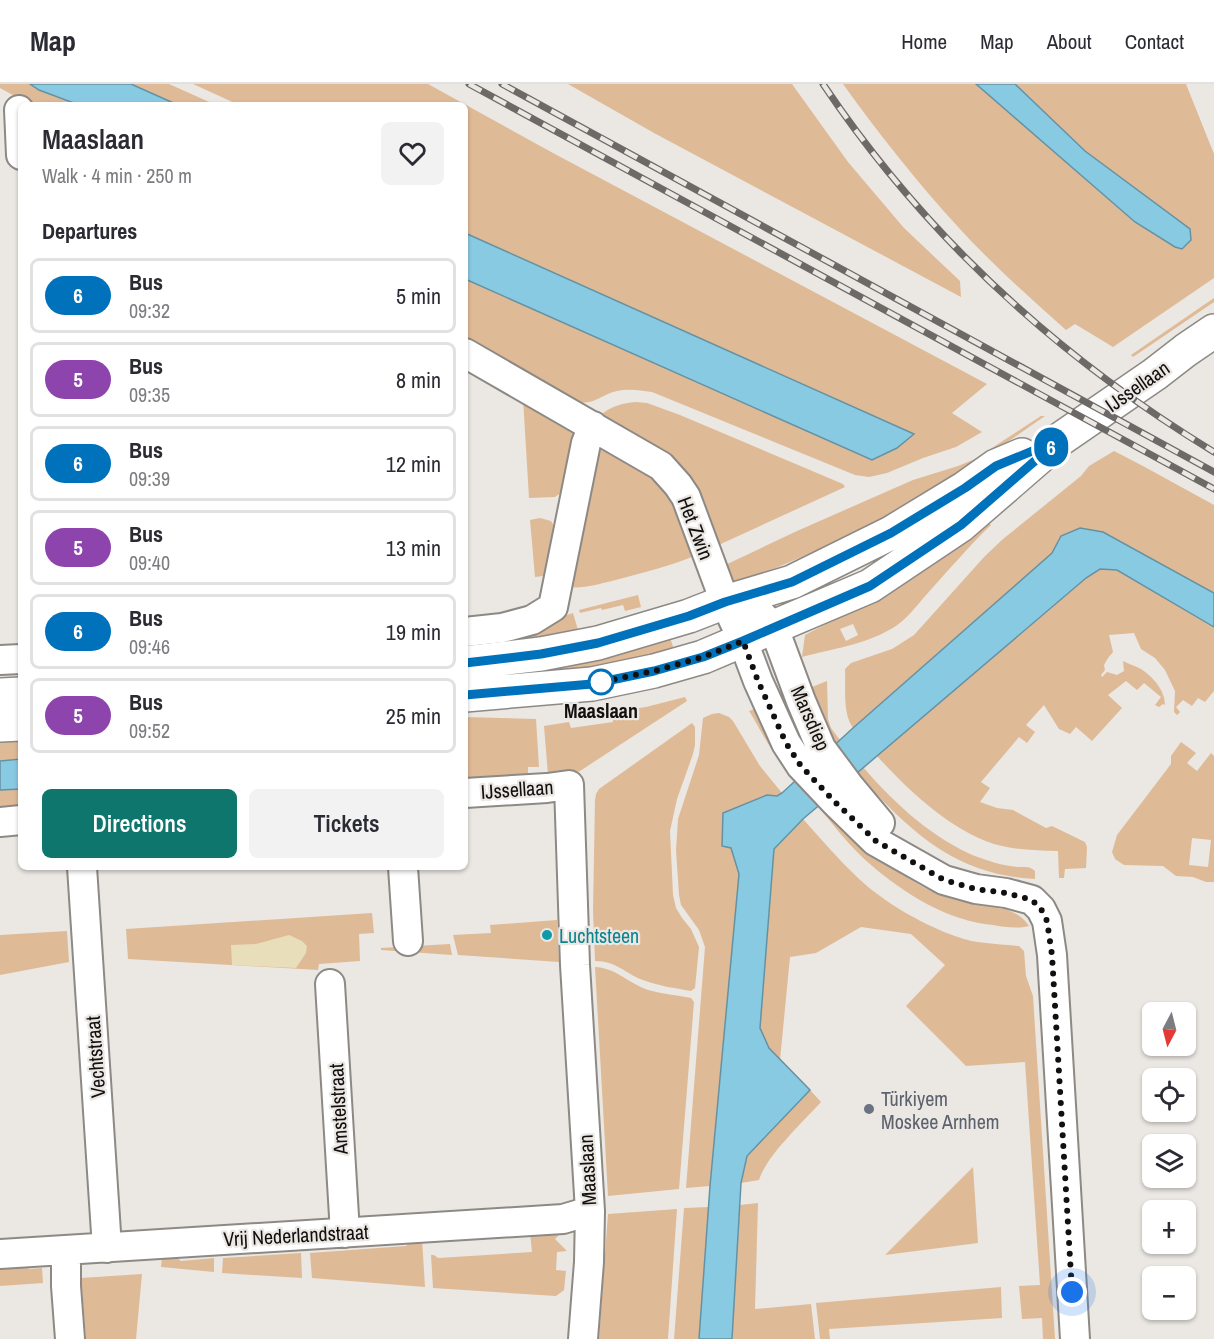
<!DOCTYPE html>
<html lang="en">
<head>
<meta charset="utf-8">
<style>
	body { margin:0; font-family:"Archivo Narrow",sans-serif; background:#f2f2f3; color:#2b2b33; height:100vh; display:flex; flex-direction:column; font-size:22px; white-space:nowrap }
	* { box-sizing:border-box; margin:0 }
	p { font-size:20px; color:#7c7c81 }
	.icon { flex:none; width:33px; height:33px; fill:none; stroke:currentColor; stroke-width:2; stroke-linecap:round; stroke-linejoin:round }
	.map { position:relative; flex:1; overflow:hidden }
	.panel { position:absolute; left:18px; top:18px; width:450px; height:768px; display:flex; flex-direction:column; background:#fff; border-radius:9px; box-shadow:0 2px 4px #0004 }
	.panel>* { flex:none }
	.badge { padding:0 12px; border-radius:20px; font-size:21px; line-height:39px }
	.needle { width:39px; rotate:187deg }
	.controls { position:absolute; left:1142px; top:918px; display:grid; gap:12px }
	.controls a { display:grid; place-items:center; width:54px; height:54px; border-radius:9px; background:#fff; box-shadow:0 2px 4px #0004; font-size:30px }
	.you { position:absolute; width:30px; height:30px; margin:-15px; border:4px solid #fff; border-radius:50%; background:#1a73e8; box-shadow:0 0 0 9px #1a73e833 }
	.map>.badge { position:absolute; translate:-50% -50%; box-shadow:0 0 0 3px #fff }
	h2 { padding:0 24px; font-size:22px; line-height:54px }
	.round { display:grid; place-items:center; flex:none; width:63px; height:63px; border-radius:9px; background:#f2f2f3 }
	.overview { display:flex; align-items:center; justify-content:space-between; height:102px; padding:0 24px }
	h1 { font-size:28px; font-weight:600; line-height:45px }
	.primary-button { display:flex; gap:12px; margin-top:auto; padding:12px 24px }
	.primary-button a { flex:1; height:69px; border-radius:9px; background:#0f766e; color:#fff; font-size:24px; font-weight:600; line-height:69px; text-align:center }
	.primary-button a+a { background:#f2f2f3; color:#2b2b33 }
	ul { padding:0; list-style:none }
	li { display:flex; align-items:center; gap:18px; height:75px; margin:0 12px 9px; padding:0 12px; border:3px solid #e1e1e2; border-radius:9px }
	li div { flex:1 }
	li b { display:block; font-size:22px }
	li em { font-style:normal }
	li .badge { min-width:66px; font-weight:700; text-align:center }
	header { display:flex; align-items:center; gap:36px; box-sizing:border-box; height:84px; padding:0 30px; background:#fff; border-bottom:2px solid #e1e1e2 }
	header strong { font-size:28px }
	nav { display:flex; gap:33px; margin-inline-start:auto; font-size:21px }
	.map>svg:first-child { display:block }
</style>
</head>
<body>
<header>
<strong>Map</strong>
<nav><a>Home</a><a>Map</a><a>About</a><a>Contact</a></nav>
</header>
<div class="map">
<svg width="1214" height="1255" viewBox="0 0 1214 1255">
	<rect width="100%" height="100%" fill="#ebe7e3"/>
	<path fill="#dfba96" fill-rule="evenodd" d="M0,0h30l9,6 40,15h-48l-31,-17z
		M131,0h38l47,21h-38z
		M193,0h235l125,69 434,231 -35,29 30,19 -26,15 -33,11 -36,15 -18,4 -14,-2 -203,-83c-13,-2 -26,-4 -39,0 -14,5 -22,14 -38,9l-110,-60v-62l407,181 42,-26 -449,-201v-128h-226z
		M568,0h224l56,78 56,66 56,53 1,16 -307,-164z
		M843,0h133l159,138 40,25 -90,-96 -70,-67h171l28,70v124l-101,69 -38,-23 -9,6c-37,-33 -74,-66 -107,-102 -42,-46 -80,-94 -116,-144z
		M1214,214v4l-81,55 -2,-2z
		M523,314l50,31 4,8 -9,51 -13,9 -26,1z
		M636,318l11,1 33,12 163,69 2,3 -133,61 -12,-31 -100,-101c10,-10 23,-13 36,-14z
		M1041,332h4c-36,25 -72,51 -110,73 -66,39 -135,71 -206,97l-8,-19 76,-36 116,-51 45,-14 17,-7z
		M605,364l59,30 35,76c-28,12 -57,19 -87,27 -14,3 -29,8 -42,6l24,-132z
		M1114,367l29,15 71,39v88l-111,-61 -42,4 -9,17 -199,175c-11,-15 -7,-42 -8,-59l6,-6 41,-14 22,-14 71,-79 18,-17 78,-63 8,-10z
		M540,434l11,3 8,13 -16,52v-10l-8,1 -5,-57z
		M989,439l2,2c-23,22 -43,46 -64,69 -11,12 -21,27 -36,35 -27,16 -60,20 -89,28l3,-22 97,-51 55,-36zM853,540l5,11 -12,6 -6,-12z
		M1101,485l15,1 98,57v64l-9,11 -7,-4 -6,8 -9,-6 -7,7 4,5 -3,3 -3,-3 1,-21 -10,-21 -10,-12 -14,-9 -7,-16 -25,2 4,17 -5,6 -4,7 1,5 -4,5 1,2 5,-5 10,3 7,-4 -1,-10c5,3 13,5 18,8 12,8 24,21 24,36l-2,-1 -4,3 -4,-2 6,-8 -17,-14 -7,7 -11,-9 -18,14 14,13 -30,33 -16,-14 -6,7 -11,-5 -15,-24 -18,20 9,7 -8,11 -8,-6 -38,45 9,6 -10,14 17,6 16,2 33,18 6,-2 33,16 2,5 -1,21 -21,1 -1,9h-5l-1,-27c-22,-1 -44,-1 -64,-7 -44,-14 -87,-55 -117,-88l209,-178z
		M638,511l3,12 -16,4 -2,-6 -21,5 -1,-2 -21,5 -1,-3z
		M573,529l5,17 -55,12 -58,8v-10l81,-18z
		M669,550l6,19 -125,24 -85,-2z
		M827,597l1,38 3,9c8,11 17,22 26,32 31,37 68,73 113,94 15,6 32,12 49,13 6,0 11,-1 16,4v8c-68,-4 -108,-33 -154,-80 -15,-15 -31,-30 -42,-49 -11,-20 -19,-42 -27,-63z
		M685,613l2,4 -107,70 -10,3 -22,1 -4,-49 25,-4 2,6 42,-6 -1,-10 34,-5z
		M762,622l119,151c18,15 36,29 58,37 12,5 24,8 36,10 21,4 41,3 54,22 -11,3 -25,1 -36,-1 -45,-4 -88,-31 -122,-60 -22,-19 -40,-43 -58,-65 -13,-15 -27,-30 -38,-46 -10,-14 -17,-29 -26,-43z
		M719,629l10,4 4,4 27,45 22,27 -5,3 -10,-1 -36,53 8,26 -29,312 -24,2 19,-241 -6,-17 -18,-25 -2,-10 -3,-45 2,-31 21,-64 4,-37 9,-4z
		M465,633l71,2 3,48h-11v10l-63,4z
		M692,639l3,4v18l-2,9 -16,45 -7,32 3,64 3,13 6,10 9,11 8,18 -4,41 -4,3c-16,-3 -33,-5 -48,-11 -19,-7 -26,-19 -48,-19l-2,-50 2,-111 1,-6 3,-5z
		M21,655v20l-21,2v-21z
		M1181,658l15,11 -9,10 10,8 14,-18 3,3v126h-8l-13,-5 -17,-1 -13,-10 -39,-1 -9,-6 -3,-7 5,-17 54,-71v-8zM1192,754l19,2 -3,27 -19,-2z
		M21,705v20l-21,1v-20z
		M803,735c18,20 35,40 54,58 27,26 71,51 107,62 18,5 37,5 55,7l5,5 2,25 7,20 22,343h-12l-1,-21 -20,1 -3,-33 21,-1 -15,-223 -59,4 -60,-60 39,-41 -34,-31 -50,-7 -45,26 -26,4 -10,103 -11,-12 -9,-20 14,-179z
		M372,829l2,20 -15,1 1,27 -41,3 -1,6 -190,-11 -2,-30z
		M557,836l2,42 -101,-7 -5,-20 38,-2 -1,-8z
		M67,847l2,31 -69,13v-40z
		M450,860l2,11 -71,-5v-2z
		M595,883c21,1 33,16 53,23 14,4 29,5 43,8l3,4 -15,187 -71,7z
		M810,1006l11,12c-18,20 -54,53 -62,78l-18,3 6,-27z
		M973,1083l5,76 -93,12z
		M758,1119l-3,106 56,-5 4,35h-83l8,-134z
		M709,1123l-10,132h-25l10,-131z
		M677,1125l-9,130h-69l9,-125z
		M563,1147l-8,8 12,12 -10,1 -1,18 10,1 -2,19 -8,6 -123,-8 -2,-33h3l4,3 94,-6 -2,-19z
		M422,1155l3,48 -113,-9 -2,-25 96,-7 6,-6z
		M301,1169l1,25 -80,-5 1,-15z
		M173,1171l8,6 33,-3v14l-53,-5 1,-11z
		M28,1183l1,2 13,-1 1,15 -43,3v-17z
		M142,1190l-6,65h-50l-5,-61z
		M1001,1203l1,31 -173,11 1,10h-10l-4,-36z"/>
	<path fill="#e8deb9" d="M289,851l13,6 5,5 -1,7 -10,15 -64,-3 -1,-20 25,-1z"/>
	<path fill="#89cae3" stroke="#6592a3" stroke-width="1.5" d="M30,0h101l47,21h-99l-40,-15z
		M976,0h39l70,67 105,78 1,11 -9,9 -7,-2 -40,-25z
		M465,149l449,201 -17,14 -25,12 -407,-181z
		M1080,444l23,4 111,61v34l-97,-57 -17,-1 -14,9 -283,241 -29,30 -14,179 9,20 41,42 -63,66 -6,27 -9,156h-33l11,-153 29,-312 -8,-26 -9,-2 1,-33 44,-18 10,1 5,-3 71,-65 199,-175 9,-17z
		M21,675v30l-21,1v-29z"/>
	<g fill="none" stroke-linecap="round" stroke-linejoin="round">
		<defs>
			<path id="minor" d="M19,26l2,45
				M465,269l196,113 17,19 8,12 39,105 18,39 15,40 28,62 15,23 34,36 40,39 69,39 32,9 30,4 26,7 9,9 6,12 5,34 23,384
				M745,513l29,31 27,73 20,47 29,39 30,36
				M465,548l37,-4 30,-8 21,-13 33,-164 7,-17
				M0,576l21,-1
				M465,709l82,-5 22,-3 6,180 15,246 -1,51 -6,77
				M0,738l21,-2
				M82,783l25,381
				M403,783l5,74
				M330,900l15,249
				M66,1166v36l4,53
				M0,1170l563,-35 27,-8"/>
			<path id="secondary" d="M465,579l76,-9 57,-11 91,-27 36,-14 67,-20 99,-49 74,-45 31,-22 26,-11
				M0,611l21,-1
				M465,611l127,-11 62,-13 49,-14 167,-71 91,-61 98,-85 96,-66 31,-24 28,-19
				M0,641l21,-1"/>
		</defs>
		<use href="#minor" stroke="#8d8985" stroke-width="32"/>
		<use href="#secondary" stroke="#8d8985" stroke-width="36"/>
		<use href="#minor" stroke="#fff" stroke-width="28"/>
		<use href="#secondary" stroke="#fff" stroke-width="33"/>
		<defs>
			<path id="rail" d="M469,0l745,405
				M502,0l712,388
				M823,0c102,152 235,273 391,368"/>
		</defs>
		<use href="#rail" stroke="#6c6967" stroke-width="7"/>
		<use href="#rail" stroke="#ebe7e3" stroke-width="4.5" stroke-dasharray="14" stroke-linecap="butt"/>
	</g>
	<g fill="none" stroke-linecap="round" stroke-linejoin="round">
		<defs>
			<path id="line" d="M465,579l76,-9 57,-11 91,-27 36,-14 67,-20 99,-49 74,-45 31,-22 63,-26 -98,85 -91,61 -127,55 -40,16 -49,14 -62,13 -127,11"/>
		</defs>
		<use href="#line" stroke="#fff" stroke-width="14"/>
		<use href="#line" stroke="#0072bc" stroke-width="9"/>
		<path stroke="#12100f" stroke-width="6" stroke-dasharray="0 10.8" d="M601,598l-9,2 62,-13 49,-14 40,-16 15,40 28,62 15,23 34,36 41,39 68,39 32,9 30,4 26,7 9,9 6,12 5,34 20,337"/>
	</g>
	<circle fill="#fff" stroke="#0072bc" stroke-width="3" cx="601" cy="598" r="12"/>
	<circle fill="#0f9aa8" stroke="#ebe7e3" stroke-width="2" cx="547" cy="851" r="6"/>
	<circle fill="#6b7280" stroke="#ebe7e3" stroke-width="2" cx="869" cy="1025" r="6"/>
	<g text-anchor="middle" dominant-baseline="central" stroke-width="4.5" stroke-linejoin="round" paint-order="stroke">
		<g font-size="20" fill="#12100f" stroke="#ebe7e3">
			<text transform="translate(1137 302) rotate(-35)">IJssellaan</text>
			<text transform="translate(696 444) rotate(69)">Het Zwin</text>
			<text transform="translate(811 634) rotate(66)">Marsdiep</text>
			<text transform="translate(517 705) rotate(-4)">IJssellaan</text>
			<text transform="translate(95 973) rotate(-94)">Vechtstraat</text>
			<text transform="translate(338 1025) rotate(-93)">Amstelstraat</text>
			<text transform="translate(587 1086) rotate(-93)">Maaslaan</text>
			<text transform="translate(296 1151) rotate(-3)">Vrij Nederlandstraat</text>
		</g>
		<g font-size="20" font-weight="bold" fill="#12100f" stroke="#ebe7e3">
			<text x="601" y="626">Maaslaan</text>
		</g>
		<g font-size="20" fill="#0d838f" stroke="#ebe7e3" text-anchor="start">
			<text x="559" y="851">Luchtsteen</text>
		</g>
		<g font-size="20" fill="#5b616d" stroke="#ebe7e3" text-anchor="start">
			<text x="881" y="1014">Türkiyem<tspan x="881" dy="23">Moskee Arnhem</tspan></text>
		</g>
	</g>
</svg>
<div class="controls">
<a><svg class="needle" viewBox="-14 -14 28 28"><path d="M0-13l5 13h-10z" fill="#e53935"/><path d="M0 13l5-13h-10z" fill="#7c7c81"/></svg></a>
<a><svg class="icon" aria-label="locate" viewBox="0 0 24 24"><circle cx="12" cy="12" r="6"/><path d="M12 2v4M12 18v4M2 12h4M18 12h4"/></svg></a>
<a><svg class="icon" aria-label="layers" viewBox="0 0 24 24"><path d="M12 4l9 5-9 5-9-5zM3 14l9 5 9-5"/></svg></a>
<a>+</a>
<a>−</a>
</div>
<div class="you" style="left:1072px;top:1208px"></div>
<b class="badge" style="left:1051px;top:363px;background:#0072bc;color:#fff">6</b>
<section class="panel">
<div class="overview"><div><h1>Maaslaan</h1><p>Walk · 4 min · 250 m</p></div><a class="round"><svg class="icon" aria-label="heart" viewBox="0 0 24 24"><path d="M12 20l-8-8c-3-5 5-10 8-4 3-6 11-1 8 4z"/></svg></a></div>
<h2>Departures</h2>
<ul>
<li><span class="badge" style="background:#0072bc;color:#fff">6</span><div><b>Bus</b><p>09:32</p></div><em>5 min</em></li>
<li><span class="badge" style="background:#8e44ad;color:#fff">5</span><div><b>Bus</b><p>09:35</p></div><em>8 min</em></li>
<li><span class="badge" style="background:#0072bc;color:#fff">6</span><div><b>Bus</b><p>09:39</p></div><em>12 min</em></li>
<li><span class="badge" style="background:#8e44ad;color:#fff">5</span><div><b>Bus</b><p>09:40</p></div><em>13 min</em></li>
<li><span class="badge" style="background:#0072bc;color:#fff">6</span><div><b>Bus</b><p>09:46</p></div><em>19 min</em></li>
<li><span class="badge" style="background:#8e44ad;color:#fff">5</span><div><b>Bus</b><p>09:52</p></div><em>25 min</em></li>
</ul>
<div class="primary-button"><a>Directions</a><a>Tickets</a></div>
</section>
</div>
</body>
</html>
